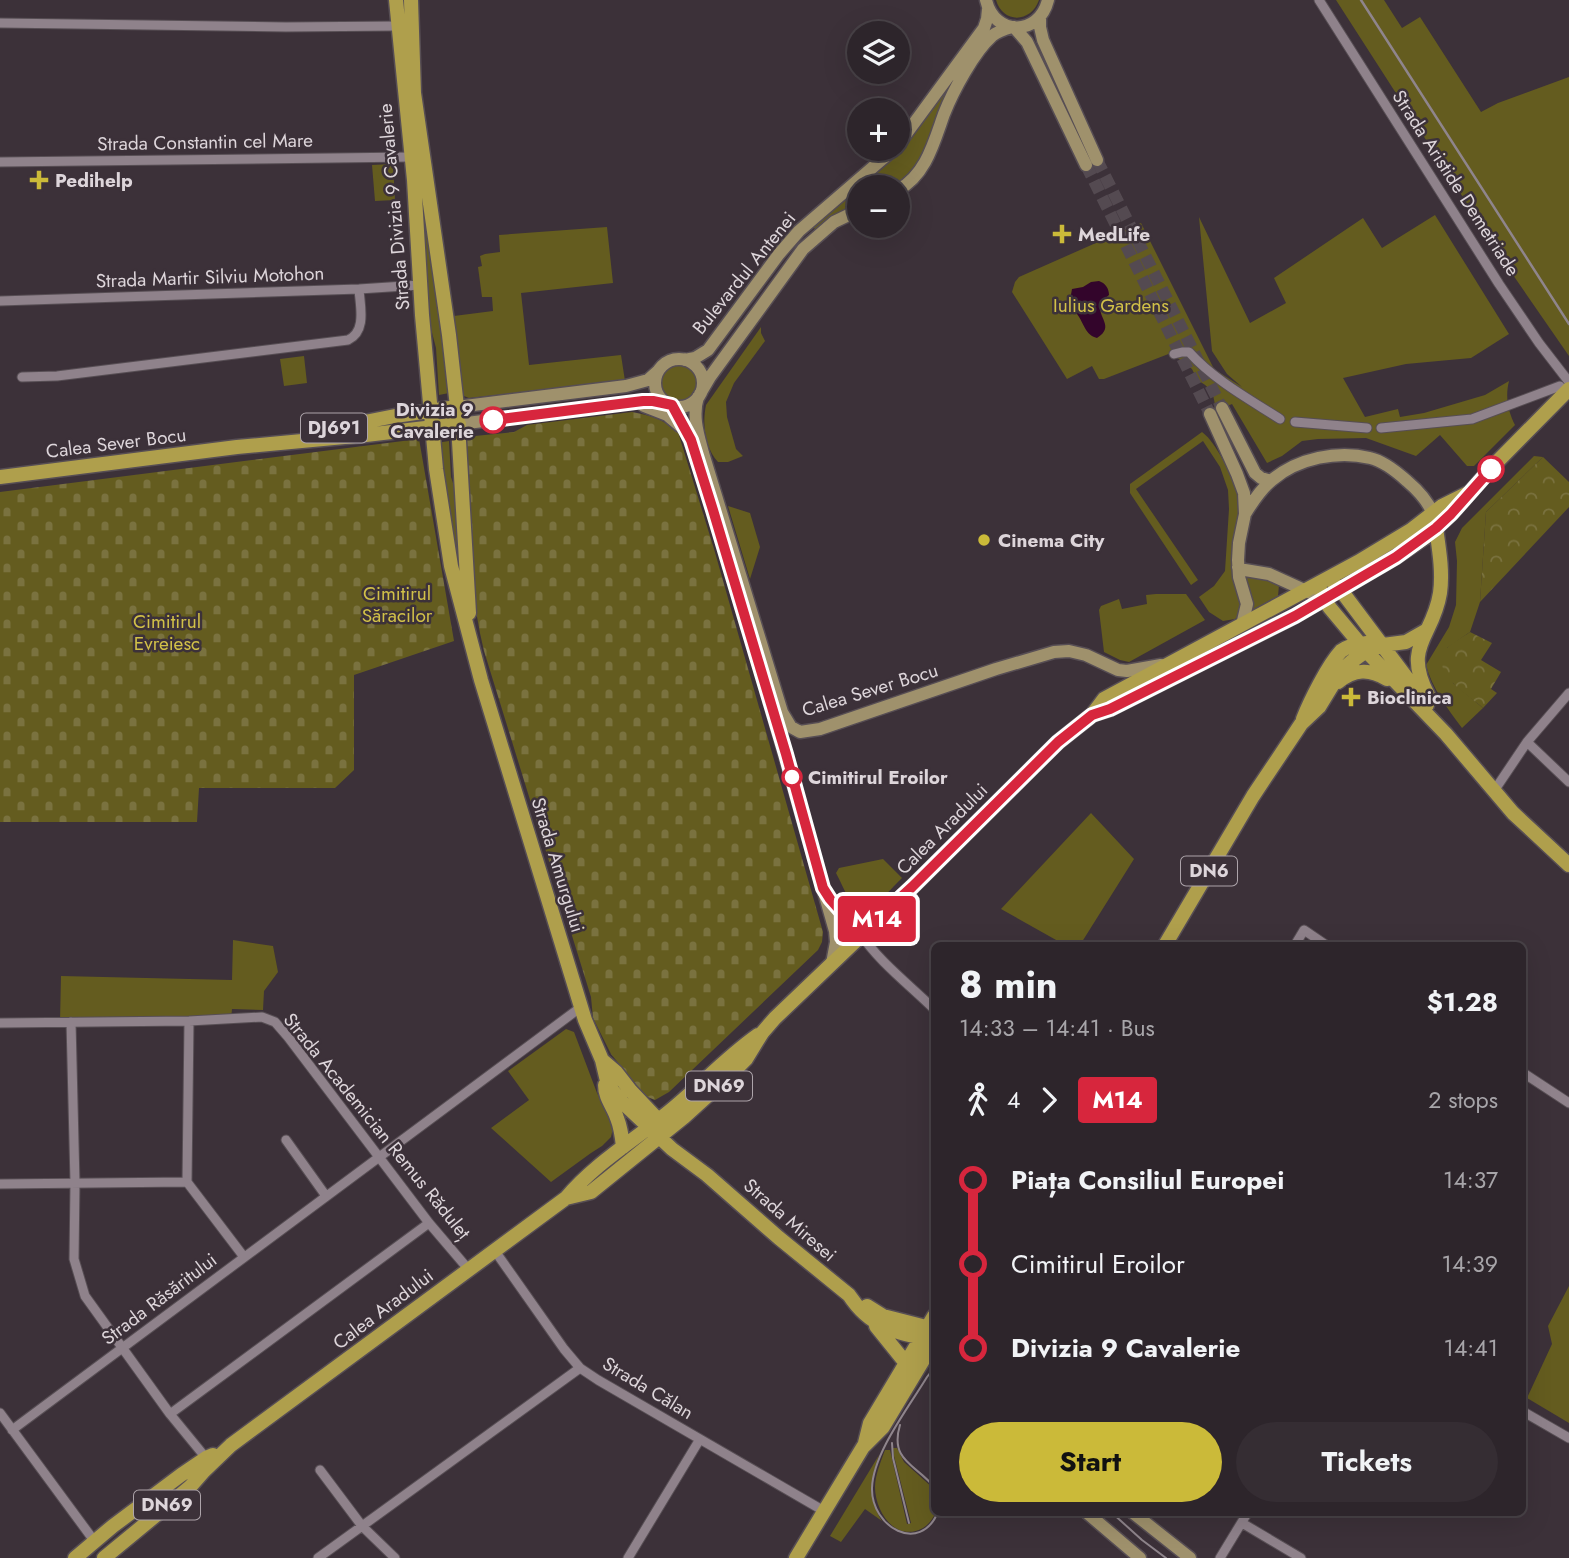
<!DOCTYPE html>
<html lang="en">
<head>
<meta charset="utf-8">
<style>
	body { margin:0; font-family:Jost,sans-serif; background:#352d33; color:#f1f3f6; height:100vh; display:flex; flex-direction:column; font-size:26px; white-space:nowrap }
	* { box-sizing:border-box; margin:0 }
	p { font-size:23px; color:#a7a5a9 }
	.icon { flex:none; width:38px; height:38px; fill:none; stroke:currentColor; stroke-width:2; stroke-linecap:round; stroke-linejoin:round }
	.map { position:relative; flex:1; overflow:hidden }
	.drawer { position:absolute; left:931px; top:942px; width:595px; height:574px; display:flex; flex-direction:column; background:#2d252b; border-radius:10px; box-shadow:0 7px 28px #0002,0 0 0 2px #484247 }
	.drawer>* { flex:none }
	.badge { padding:0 14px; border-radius:5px; font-size:24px; line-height:46px }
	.controls { position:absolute; left:847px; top:21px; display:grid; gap:14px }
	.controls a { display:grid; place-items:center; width:63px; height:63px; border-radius:50%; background:#2d252b; box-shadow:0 7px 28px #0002,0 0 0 2px #484247; font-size:35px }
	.map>.badge { position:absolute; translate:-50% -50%; box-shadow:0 0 0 4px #fff }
	.legs { display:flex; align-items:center; gap:10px; height:77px; padding:0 28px; font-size:23px }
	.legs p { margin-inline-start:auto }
	.overview { display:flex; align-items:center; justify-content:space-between; height:119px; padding:0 28px }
	h1 { font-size:38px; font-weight:700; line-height:52px }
	.cta { display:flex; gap:14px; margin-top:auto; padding:14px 28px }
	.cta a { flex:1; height:80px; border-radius:42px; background:#cbba39; color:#111; font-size:28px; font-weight:700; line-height:80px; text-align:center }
	.cta a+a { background:#352d33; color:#f1f3f6 }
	ul { padding:0 28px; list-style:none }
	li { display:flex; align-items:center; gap:24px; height:84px; font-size:26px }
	li i { display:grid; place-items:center; width:10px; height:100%; margin:0 9px; background:currentColor }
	li i::after { content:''; width:18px; height:18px; margin:-9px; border:5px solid; border-radius:50%; background:#2d252b }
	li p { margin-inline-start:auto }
	li:first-child i { background:linear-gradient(#0000 50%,currentColor 0) }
	li:last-child i { background:linear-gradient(currentColor 50%,#0000 0) }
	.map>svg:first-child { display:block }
</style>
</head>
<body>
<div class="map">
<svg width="1569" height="1558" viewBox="0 0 1569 1558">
	<defs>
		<pattern id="forest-crowns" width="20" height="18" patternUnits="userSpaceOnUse" patternTransform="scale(1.75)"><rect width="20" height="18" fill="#645c1f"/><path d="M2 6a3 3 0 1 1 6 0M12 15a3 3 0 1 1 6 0" fill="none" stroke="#7a723f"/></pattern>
		<pattern id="cemetery-stones" width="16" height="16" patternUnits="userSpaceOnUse" patternTransform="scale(1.75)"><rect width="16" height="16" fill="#645c1f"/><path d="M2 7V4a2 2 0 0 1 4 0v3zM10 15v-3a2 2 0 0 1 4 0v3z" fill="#7a723f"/></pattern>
	</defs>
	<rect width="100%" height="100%" fill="#3c3139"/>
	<path fill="#645c1f" d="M996,0h43c-8,23 -36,24 -43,0z
		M1336,0h48l18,28 18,-11 61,95 17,-9 71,-26v279l-56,-81z
		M948,86v7l-20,56 -14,23 -21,15h-34v18l-41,27 -7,-7 91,-73z
		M393,164l2,36 -20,1 -3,-36z
		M419,170l30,223 -10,2 -3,-47 -7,-27z
		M1435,215l74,119 -38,24 -65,6 -63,14 22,39 33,-8 2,8 24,-4 61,-18 24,-14c-4,16 -1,30 6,44l-41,41h-7l-27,-31 -24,21 -50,-18 -48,1 -16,2 -20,15 -15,7 -35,-59 -18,8c3,-13 -3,-26 -16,-31l-6,-12 -21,-16 -67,26h-5l-7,-13 -25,13 -55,-87 3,-10 4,-5 122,-54 73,146 28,18 -15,-13 -15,-23 -13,-134 51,106 36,-20 -12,-25 89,-60 19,30z
		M607,227l6,56 -92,10 8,72 92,-10 4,26 -156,17 -5,-2h-8l-10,-79 47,-6 -1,-14h-10l-4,-30 4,-1 -2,-10 5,-2 15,-2 -1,-17z
		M761,327v6l4,8 -31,42 -8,19 1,15 9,32 7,7 -15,6h-10c-13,-14 -16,-38 -12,-57z
		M304,356l3,27 -23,3 -4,-27z
		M681,359c12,5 19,9 22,22l-10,21 -14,5 -18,-10c-11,-19 -3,-36 20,-38z
		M1202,432c9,7 14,16 20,26 6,11 14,22 17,34 7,27 -7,55 -5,82 0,13 6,25 8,38l-7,7 -12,2 -14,-9 -10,-15 15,-11 11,-15 4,-62 -1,-19 -8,-23 -17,-26 -67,48 62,91 -7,5 -61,-92v-9z
		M449,441l2,36 6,18 5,77 -3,3 -23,-132z
		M1534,456l9,1 -57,55 -6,90 -10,30 -23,16 6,35 30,25 -21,20c-15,-20 -30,-40 -36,-63l23,-38 7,-22 1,-44 -2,-19 7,-14z
		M728,506l22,7 10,34 -10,32z
		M1247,577c12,3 22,2 32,8l-1,11 -27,15 -7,-31z
		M1156,594h30l19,26 -76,42 -9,-2 -16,-8 -5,-42 2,-4 18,-7 3,10 25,-5 -1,-9z
		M1091,813l43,46 -54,86h-15l-64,-36z
		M883,859l19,19c-14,13 -36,45 -53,20 -5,-7 -8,-16 -13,-25l3,-5z
		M233,940l40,6 5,26 -14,19 -1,19 -31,-1 -1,10 -171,3 1,-46 171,4z
		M566,1029l8,3 23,61 9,17 7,18 -2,9 -9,9 -11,7 -40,29 -60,-54 38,-28 -21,-29z
		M1569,1286v137l-42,-25 25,-54 -4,-18z
		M893,1448h4l7,14 30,27c1,8 2,20 0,27 -3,5 -6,9 -11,12 -28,15 -48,-17 -48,-41 0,-12 6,-26 10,-37h5l17,74 4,-1 -17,-67z
		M879,1455c-8,24 -11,44 3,66l-17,-12 -24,33 -11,-6z"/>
	<path fill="url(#forest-crowns)" d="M1543,457l26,25v25l-89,95 6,-90z
		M1470,632l22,11 -11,17 20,12 -10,17 6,4 -14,15c-15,-13 -56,-37 -36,-60 6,-6 16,-11 23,-16z"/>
	<path fill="url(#cemetery-stones)" d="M632,412c21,4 30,7 46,20l36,117 109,383 -1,10 -4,8 -149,142 -14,8 -10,-4 -34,-42 -18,-36 -2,-21 -107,-346c-17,-69 -15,-143 -19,-214l49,-5 13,-7z
		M419,439l35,202 -100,34v95l-19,18h-136l-2,34h-197v-330z"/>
	<path fill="#33052b" d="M1099,281c6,2 10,7 10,14 -3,3 -7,5 -8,9 -5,13 15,22 -4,34 -12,-3 -13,-15 -20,-24l-9,-3 4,-22 11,-2 8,-5z"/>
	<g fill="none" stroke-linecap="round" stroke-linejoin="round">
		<path stroke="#544a51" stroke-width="12" stroke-dasharray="12 6" stroke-linecap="butt" d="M1097,160l125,248
			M1086,165l124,249"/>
		<defs>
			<path id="street" d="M1319,0l180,284 40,59 30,39
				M0,23l286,4 113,-1
				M0,162l411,-5
				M0,301l359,-12 61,-4
				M1174,354l8,-2h7c25,28 60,47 91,67
				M22,377l35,-1 291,-36c19,-9 12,-34 11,-51
				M1295,422l72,6
				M1381,428l91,-9 88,-33
				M1527,742l42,40
				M1494,791l33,-49 42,-49
				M861,934c15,25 52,54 73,75
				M1295,945l9,-15 22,15
				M71,1022l4,161 -1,76 11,37 85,118 36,44
				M0,1023l189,-2 73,-4 13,5 13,15 141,186 40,47
				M1522,1072l47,31
				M286,1140l40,56
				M187,1182l2,-161
				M187,1182l57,75
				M0,1184l187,-2
				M495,1251l69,98 16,19 18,12 226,131
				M1522,1411l47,27
				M0,1413l95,129
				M170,1414l259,-191
				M12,1430l569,-423
				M320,1470l42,56 33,32
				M1242,1523l59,35
				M318,1558l262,-190
				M628,1558l72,-119
				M1220,1558l28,-46"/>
			<path id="secondary" d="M986,0c8,36 53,37 62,0
				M1040,17v10l3,13 54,120
				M1014,27l13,15 59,123
				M898,145l86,-117 3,-9 1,-10
				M898,190c28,-15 36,-48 46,-76 9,-23 30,-62 48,-78 6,-5 13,-7 20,-9
				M655 383a24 24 0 1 1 48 0a24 24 0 1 1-48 0Z
				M685,360l10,-2 13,-8 71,-96 20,-23 95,-82
				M700,394l10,-17 93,-128 31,-27 25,-12
				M698,397c-6,19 0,37 5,56l79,259 9,15 9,5 20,-3 176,-60 58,-17 15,-1 17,4 32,15 9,1 34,-6
				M672,405l13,23 9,23
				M644,406l23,9 13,11
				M457,407l169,-21 22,-6 10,-9
				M1222,408l33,65 6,5 10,3
				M1210,414l27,60 7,19 1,21 -6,29 -1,17 1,17 8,27 -5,21
				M459,424l184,-23h10l17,4
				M1245,514c8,-13 16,-25 27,-34 26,-22 66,-30 98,-22 14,3 27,14 37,23 13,11 24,23 28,39
				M1238,567l7,3 24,4 44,20
				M770,703l65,228 1,11 -4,21
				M829,897l32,37
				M1086,1512l54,46
				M1132,1512l58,46"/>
			<path id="primary" d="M396,0l18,180 8,135 14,154 15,97 30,114 104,340 17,40 4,17 6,13 10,12 50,47 35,26 72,63 70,57c22,34 49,38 85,45
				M411,0l3,93 35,242 8,72 12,206
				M314,432l81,-16 62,-9
				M0,477l237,-30 129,-12 93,-11
				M1333,582l7,7 87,116
				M1321,591l3,8 6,9 36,43 80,83 67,79 56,52
				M1338,682c16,-13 31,-14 49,-3
				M1428,695c-26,-50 5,-57 12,-102 3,-21 -1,-44 -4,-65
				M1093,714l17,-5 185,-93 101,-59 31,-21 24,-22 42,-48 76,-77
				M1303,719c7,-18 25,-54 38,-68 6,-5 18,-7 26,-8
				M1165,945l88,-149 48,-72 18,-17 22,-36 10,-9 15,-11 17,-6 23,-3 21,-12
				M602,1060l14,12 14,18 34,36
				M605,1085c0,13 8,21 12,33 4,10 5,19 6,29
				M566,1198l25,-6 93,-75 43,-39 19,-19 16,-26 13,-15 137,-131 146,-145 34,-27 12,-16 254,-137 53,-32 31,-24 28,-14
				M867,1306l16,10 51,13
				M876,1326l29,36
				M865,1443l5,-20 64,-107
				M75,1558l38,-32 68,-51 25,-17 7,-3
				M104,1558l86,-71 14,-16 27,-26 335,-247c31,-37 74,-61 111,-93 27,-23 51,-49 81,-70
				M796,1558l67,-111 20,-20 51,-85"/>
		</defs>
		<use href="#street" stroke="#574e54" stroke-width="11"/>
		<use href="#secondary" stroke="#574e54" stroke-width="15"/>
		<use href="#primary" stroke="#574e54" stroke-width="17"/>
		<use href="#street" stroke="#8f828b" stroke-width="9"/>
		<use href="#secondary" stroke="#9f916c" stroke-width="12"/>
		<use href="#primary" stroke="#af9f4c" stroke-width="14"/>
		<path stroke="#8f858c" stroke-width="2" d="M934,1368l-7,9c-18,30 -54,76 -55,111 -1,39 48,67 66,24
			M900,1425c-11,36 17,40 34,62
			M892,1443l1,15 16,65
			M1111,1512l31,28 24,18"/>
		<path stroke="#8f858c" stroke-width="2.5" d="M1361,0l208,324"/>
	</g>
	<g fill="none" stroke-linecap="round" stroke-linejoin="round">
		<defs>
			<path id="line-1" d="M493,420l150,-19h10l19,4 19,35 22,70 73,244 37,134 7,11 31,35 51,-47 146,-145 34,-27 18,-6 185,-93 101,-59 40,-29 15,-14 40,-45"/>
		</defs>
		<use href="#line-1" stroke="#fff" stroke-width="16"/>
		<use href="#line-1" stroke="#d7263d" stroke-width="10"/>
	</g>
	<g fill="#cbba39" stroke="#3c3139" stroke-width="2.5">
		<path d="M35.5 169.5h7v7h7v7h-7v7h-7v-7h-7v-7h7z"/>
		<path d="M1058.5 223.5h7v7h7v7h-7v7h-7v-7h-7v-7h7z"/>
		<circle cx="984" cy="540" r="7"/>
		<path d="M1347.5 686.5h7v7h7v7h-7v7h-7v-7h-7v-7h7z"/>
	</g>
	<g fill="#fff" stroke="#d7263d" stroke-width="3.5">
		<circle cx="493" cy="420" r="12"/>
		<circle cx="1491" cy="469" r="12"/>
		<circle cx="792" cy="777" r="9"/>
	</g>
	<g text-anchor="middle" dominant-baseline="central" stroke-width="5" stroke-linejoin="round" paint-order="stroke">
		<g fill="#3c3139" stroke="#ada4aa" stroke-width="2">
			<rect x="301" y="413.5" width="66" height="29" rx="5"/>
			<rect x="1181" y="856.5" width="56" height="29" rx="5"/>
			<rect x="686" y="1071.5" width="66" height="29" rx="5"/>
			<rect x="134" y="1490.5" width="66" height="29" rx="5"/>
		</g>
		<g font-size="18" font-weight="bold" fill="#ddd5da">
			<text x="334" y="428">DJ691</text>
			<text x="1209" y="871">DN6</text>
			<text x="719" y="1086">DN69</text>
			<text x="167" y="1505">DN69</text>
		</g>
		<g font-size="19" fill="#ddd5da" stroke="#3c3139">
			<text transform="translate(205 142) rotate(-1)">Strada Constantin cel Mare</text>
			<text transform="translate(1456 183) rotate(57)">Strada Aristide Demetriade</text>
			<text transform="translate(394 207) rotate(-95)">Strada Divizia 9 Cavalerie</text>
			<text transform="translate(744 273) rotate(-51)">Bulevardul Antenei</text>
			<text transform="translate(210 277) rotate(-2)">Strada Martir Silviu Motohon</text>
			<text transform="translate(116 443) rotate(-7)">Calea Sever Bocu</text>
			<text transform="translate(870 690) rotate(-17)">Calea Sever Bocu</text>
			<text transform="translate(942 829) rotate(-45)">Calea Aradului</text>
			<text transform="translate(558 865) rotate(73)">Strada Amurgului</text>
			<text transform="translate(377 1126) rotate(51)">Strada Academician Remus Răduleț</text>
			<text transform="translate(790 1220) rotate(41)">Strada Miresei</text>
			<text transform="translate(159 1299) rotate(-37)">Strada Răsăritului</text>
			<text transform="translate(383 1309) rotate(-37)">Calea Aradului</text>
			<text transform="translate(648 1388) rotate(31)">Strada Călan</text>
		</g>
		<g font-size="19" font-weight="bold" fill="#ddd5da" stroke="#3c3139" text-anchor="start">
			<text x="55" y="180">Pedihelp</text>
			<text x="1078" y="234">MedLife</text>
			<text x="998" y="540">Cinema City</text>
			<text x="1367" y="697">Bioclinica</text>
		</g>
		<g font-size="19" fill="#d2c148" stroke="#3c3139">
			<text x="1111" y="305">Iulius Gardens</text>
			<text x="397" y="593">Cimitirul<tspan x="397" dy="22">Săracilor</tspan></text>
			<text x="167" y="621">Cimitirul<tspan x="167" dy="22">Evreiesc</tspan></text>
		</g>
		<g font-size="19" font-weight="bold" fill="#ddd5da" stroke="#3c3139" text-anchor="end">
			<text x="474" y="409">Divizia 9<tspan x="474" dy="22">Cavalerie</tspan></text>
			<text x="808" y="777" text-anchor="start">Cimitirul Eroilor</text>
		</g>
	</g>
</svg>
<div class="controls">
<a><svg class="icon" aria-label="layers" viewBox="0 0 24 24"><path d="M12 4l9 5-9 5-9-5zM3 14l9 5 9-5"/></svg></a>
<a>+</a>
<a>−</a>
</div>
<b class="badge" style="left:877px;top:919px;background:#d7263d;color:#fff">M14</b>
<section class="drawer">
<div class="overview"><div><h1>8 min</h1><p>14:33 – 14:41 · Bus</p></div><b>$1.28</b></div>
<div class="legs"><svg class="icon" aria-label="walk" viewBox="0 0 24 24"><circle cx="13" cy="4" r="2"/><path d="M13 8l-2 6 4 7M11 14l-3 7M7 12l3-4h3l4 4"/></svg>4<svg class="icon" aria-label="forward" viewBox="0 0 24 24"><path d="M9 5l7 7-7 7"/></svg><b class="badge" style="background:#d7263d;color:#fff">M14</b><p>2 stops</p></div>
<ul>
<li><i style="color:#d7263d"></i><b>Piața Consiliul Europei</b><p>14:37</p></li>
<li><i style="color:#d7263d"></i><span>Cimitirul Eroilor</span><p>14:39</p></li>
<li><i style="color:#d7263d"></i><b>Divizia 9 Cavalerie</b><p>14:41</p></li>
</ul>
<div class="cta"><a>Start</a><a>Tickets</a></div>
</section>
</div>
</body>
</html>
